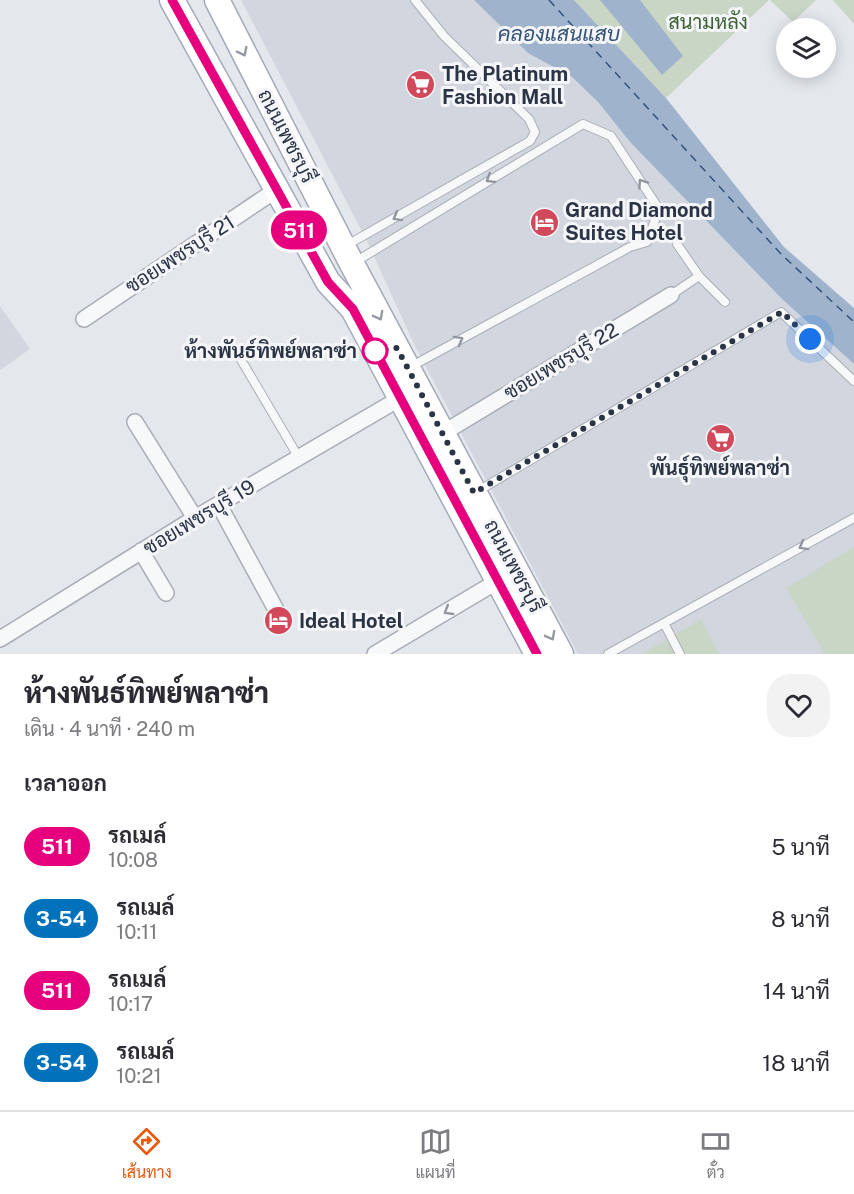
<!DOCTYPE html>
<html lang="th">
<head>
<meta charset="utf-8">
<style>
	body { margin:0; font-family:"Public Sans",Sarabun,sans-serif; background:#f2f2f3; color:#2b2b33; height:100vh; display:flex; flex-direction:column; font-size:22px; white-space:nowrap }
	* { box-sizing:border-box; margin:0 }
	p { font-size:20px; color:#7c7c81 }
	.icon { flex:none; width:33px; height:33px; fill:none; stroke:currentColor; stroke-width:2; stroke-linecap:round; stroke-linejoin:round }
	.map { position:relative; height:654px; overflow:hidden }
	.side { display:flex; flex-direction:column; background:#fff; flex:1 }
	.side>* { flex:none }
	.badge { padding:0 12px; border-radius:20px; font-size:21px; line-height:39px }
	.tools { position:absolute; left:776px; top:18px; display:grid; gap:12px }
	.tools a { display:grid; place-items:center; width:60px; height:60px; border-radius:50%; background:#fff; box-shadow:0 3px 15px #0003; font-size:30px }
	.you { position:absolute; width:30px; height:30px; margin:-15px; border:4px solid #fff; border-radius:50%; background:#1a73e8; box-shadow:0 0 0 9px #1a73e833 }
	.map>.badge { position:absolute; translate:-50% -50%; box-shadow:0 0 0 3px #fff }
	h2 { padding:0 24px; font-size:22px; line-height:54px }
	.round { display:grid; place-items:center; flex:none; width:63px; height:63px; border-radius:24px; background:#f2f2f3 }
	.overview { display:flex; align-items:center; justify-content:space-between; height:102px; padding:0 24px }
	h1 { font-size:28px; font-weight:800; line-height:45px }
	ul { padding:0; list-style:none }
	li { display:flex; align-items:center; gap:18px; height:72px; padding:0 24px }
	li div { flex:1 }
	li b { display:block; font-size:22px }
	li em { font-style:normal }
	li .badge { min-width:66px; font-weight:700; text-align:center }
	.menu { display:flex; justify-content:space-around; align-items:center; height:84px; border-top:2px solid #e1e1e2; background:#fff; font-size:16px; color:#7c7c81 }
	.menu a { display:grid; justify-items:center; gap:3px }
	.menu .on { color:#ea580c }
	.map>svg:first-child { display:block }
</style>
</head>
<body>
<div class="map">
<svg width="854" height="654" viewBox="0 0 854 654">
	<rect width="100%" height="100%" fill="#e4e7ec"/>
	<path fill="#d2d6de" d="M241,0h233l54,53 44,24 26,25 32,40 152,157 72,65v290h-276l-163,-308 -49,-107z
		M0,306l30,43 -30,21z"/>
	<path fill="#c9d6c5" d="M574,0h195l-103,98z
		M770,0h46l-23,22z
		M833,0h21v24z
		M854,547v107h-29l-39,-66z
		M701,619l18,35h-77z"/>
	<path fill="#9fb4cc" d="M474,0h100l92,98 118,149 70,61v56l-72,-65 -152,-157 -32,-40 -26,-25 -44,-24z
		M600,0h40l43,56 -21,19z"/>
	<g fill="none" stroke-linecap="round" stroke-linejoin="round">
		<path stroke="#34527a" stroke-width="1.5" stroke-dasharray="8 6" stroke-linecap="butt" d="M549,0l232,254 73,68"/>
		<defs>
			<path id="lane" d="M677,244l22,32
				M347,245l183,-104 5,-9 -6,-13 -85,-83 -29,-36
				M355,262l228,-138 28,12 48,73 -12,33 -17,5 -218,119
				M671,295l28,-19 26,26
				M240,358l59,100
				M478,491l303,-179 73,69
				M664,623l16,31
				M608,654l246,-136"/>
			<path id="street" d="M84,319l192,-129
				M135,422l60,96
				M443,433l228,-138
				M219,505l61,112
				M141,551l25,42
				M0,639l195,-121 204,-119
				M375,654l123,-73"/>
			<path id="primary" d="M172,0l156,282 25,27 184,345
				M217,0l135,264 209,390"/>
		</defs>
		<use href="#lane" stroke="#a9aeb7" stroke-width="10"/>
		<use href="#street" stroke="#a9aeb7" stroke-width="18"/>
		<use href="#primary" stroke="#a3abb8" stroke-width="27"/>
		<use href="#lane" stroke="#f7f8fa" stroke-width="8"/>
		<use href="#street" stroke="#f7f8fa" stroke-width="15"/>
		<use href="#primary" stroke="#fff" stroke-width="24"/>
	</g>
	<defs><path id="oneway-chevron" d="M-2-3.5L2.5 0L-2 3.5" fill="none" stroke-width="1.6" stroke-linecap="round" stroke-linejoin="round" transform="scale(1.5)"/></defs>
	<g stroke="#959aa2">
		<use href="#oneway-chevron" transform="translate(243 52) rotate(63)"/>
		<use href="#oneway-chevron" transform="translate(379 316) rotate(62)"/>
		<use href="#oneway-chevron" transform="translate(551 636) rotate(62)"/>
	</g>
	<g stroke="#9196a0">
		<use href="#oneway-chevron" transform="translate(490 179) rotate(148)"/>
		<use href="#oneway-chevron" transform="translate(642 183) rotate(-124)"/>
		<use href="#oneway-chevron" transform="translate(397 217) rotate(151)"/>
		<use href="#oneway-chevron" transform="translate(459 340) rotate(-29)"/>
		<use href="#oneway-chevron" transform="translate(803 546) rotate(151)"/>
		<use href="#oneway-chevron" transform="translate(448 611) rotate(149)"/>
	</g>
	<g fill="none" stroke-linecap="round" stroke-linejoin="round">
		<defs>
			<path id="line" d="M172,0l156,282 25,27 184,345"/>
		</defs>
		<use href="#line" stroke="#fff" stroke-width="14"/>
		<use href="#line" stroke="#e6007e" stroke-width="9"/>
		<path stroke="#2b3445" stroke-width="6" stroke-dasharray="0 10.8" d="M375,351l22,-3 77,145 308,-181 28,27"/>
	</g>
	<defs>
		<symbol id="supermarket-disc" viewBox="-11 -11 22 22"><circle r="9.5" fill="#d1495b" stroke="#f4f6f9"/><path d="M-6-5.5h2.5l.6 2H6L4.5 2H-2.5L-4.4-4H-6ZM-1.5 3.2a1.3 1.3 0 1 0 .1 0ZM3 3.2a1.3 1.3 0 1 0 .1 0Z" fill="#fff"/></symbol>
		<symbol id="hotel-disc" viewBox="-11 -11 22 22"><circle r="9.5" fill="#d1495b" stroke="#f4f6f9"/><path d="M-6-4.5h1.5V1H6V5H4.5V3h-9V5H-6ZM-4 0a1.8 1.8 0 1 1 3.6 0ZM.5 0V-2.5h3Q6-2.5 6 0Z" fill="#fff"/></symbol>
	</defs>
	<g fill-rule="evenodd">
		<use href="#supermarket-disc" x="404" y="68" width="33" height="33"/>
		<use href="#hotel-disc" x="528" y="206" width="33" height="33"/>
		<use href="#supermarket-disc" x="704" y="422" width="33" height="33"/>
		<use href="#hotel-disc" x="262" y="604" width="33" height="33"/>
	</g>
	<circle fill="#fff" stroke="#e6007e" stroke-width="3" cx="375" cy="351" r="12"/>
	<g text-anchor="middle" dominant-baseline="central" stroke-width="6" stroke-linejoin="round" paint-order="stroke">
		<g font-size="20" fill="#3f6138" stroke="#f4f6f9">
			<text x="708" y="22">สนามหลัง</text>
		</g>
		<g font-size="20" font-weight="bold" fill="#2b3445" stroke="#f4f6f9" text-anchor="start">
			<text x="442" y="74">The Platinum<tspan x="442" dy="23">Fashion Mall</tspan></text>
			<text x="565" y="210">Grand Diamond<tspan x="565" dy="23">Suites Hotel</tspan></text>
			<text x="720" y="468" text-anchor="middle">พันธุ์ทิพย์พลาซ่า</text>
			<text x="299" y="621">Ideal Hotel</text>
		</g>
		<g font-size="20" fill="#2b3445" stroke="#f4f6f9">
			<text transform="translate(287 136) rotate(63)">ถนนเพชรบุรี</text>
			<text transform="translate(180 254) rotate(-33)">ซอยเพชรบุรี 21</text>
			<text transform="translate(561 361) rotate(-31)">ซอยเพชรบุรี 22</text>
			<text transform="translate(199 517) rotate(-31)">ซอยเพชรบุรี 19</text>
			<text transform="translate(514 566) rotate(62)">ถนนเพชรบุรี</text>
		</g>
		<g font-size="20" font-weight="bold" fill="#2b3445" stroke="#f4f6f9" text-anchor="end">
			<text x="357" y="351">ห้างพันธ์ทิพย์พลาซ่า</text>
		</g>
		<g font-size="21" font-style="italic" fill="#34527a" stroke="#f4f6f9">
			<text x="559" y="33">คลองแสนแสบ</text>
		</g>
	</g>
</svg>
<div class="tools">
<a><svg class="icon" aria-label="layers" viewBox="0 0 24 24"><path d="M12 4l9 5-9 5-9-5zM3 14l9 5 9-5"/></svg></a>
</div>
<div class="you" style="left:810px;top:339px"></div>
<b class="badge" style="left:299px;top:230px;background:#e6007e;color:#fff">511</b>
</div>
<section class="side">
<div class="overview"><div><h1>ห้างพันธ์ทิพย์พลาซ่า</h1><p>เดิน · 4 นาที · 240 m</p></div><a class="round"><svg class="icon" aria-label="heart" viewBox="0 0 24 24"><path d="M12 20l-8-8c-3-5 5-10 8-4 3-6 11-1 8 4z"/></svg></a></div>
<h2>เวลาออก</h2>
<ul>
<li><span class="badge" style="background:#e6007e;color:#fff">511</span><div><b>รถเมล์</b><p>10:08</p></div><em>5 นาที</em></li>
<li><span class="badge" style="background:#0072bc;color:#fff">3-54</span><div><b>รถเมล์</b><p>10:11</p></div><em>8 นาที</em></li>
<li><span class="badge" style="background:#e6007e;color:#fff">511</span><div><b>รถเมล์</b><p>10:17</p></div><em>14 นาที</em></li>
<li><span class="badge" style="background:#0072bc;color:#fff">3-54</span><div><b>รถเมล์</b><p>10:21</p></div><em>18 นาที</em></li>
</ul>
</section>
<nav class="menu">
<a class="on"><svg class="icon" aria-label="directions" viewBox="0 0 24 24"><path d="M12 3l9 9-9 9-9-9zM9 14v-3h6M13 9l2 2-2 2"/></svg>เส้นทาง</a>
<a><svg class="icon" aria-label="map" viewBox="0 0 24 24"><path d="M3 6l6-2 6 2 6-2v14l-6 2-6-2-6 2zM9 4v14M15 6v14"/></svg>แผนที่</a>
<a><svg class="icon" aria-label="tickets" viewBox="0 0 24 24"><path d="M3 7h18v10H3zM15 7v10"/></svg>ตั๋ว</a>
</nav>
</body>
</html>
